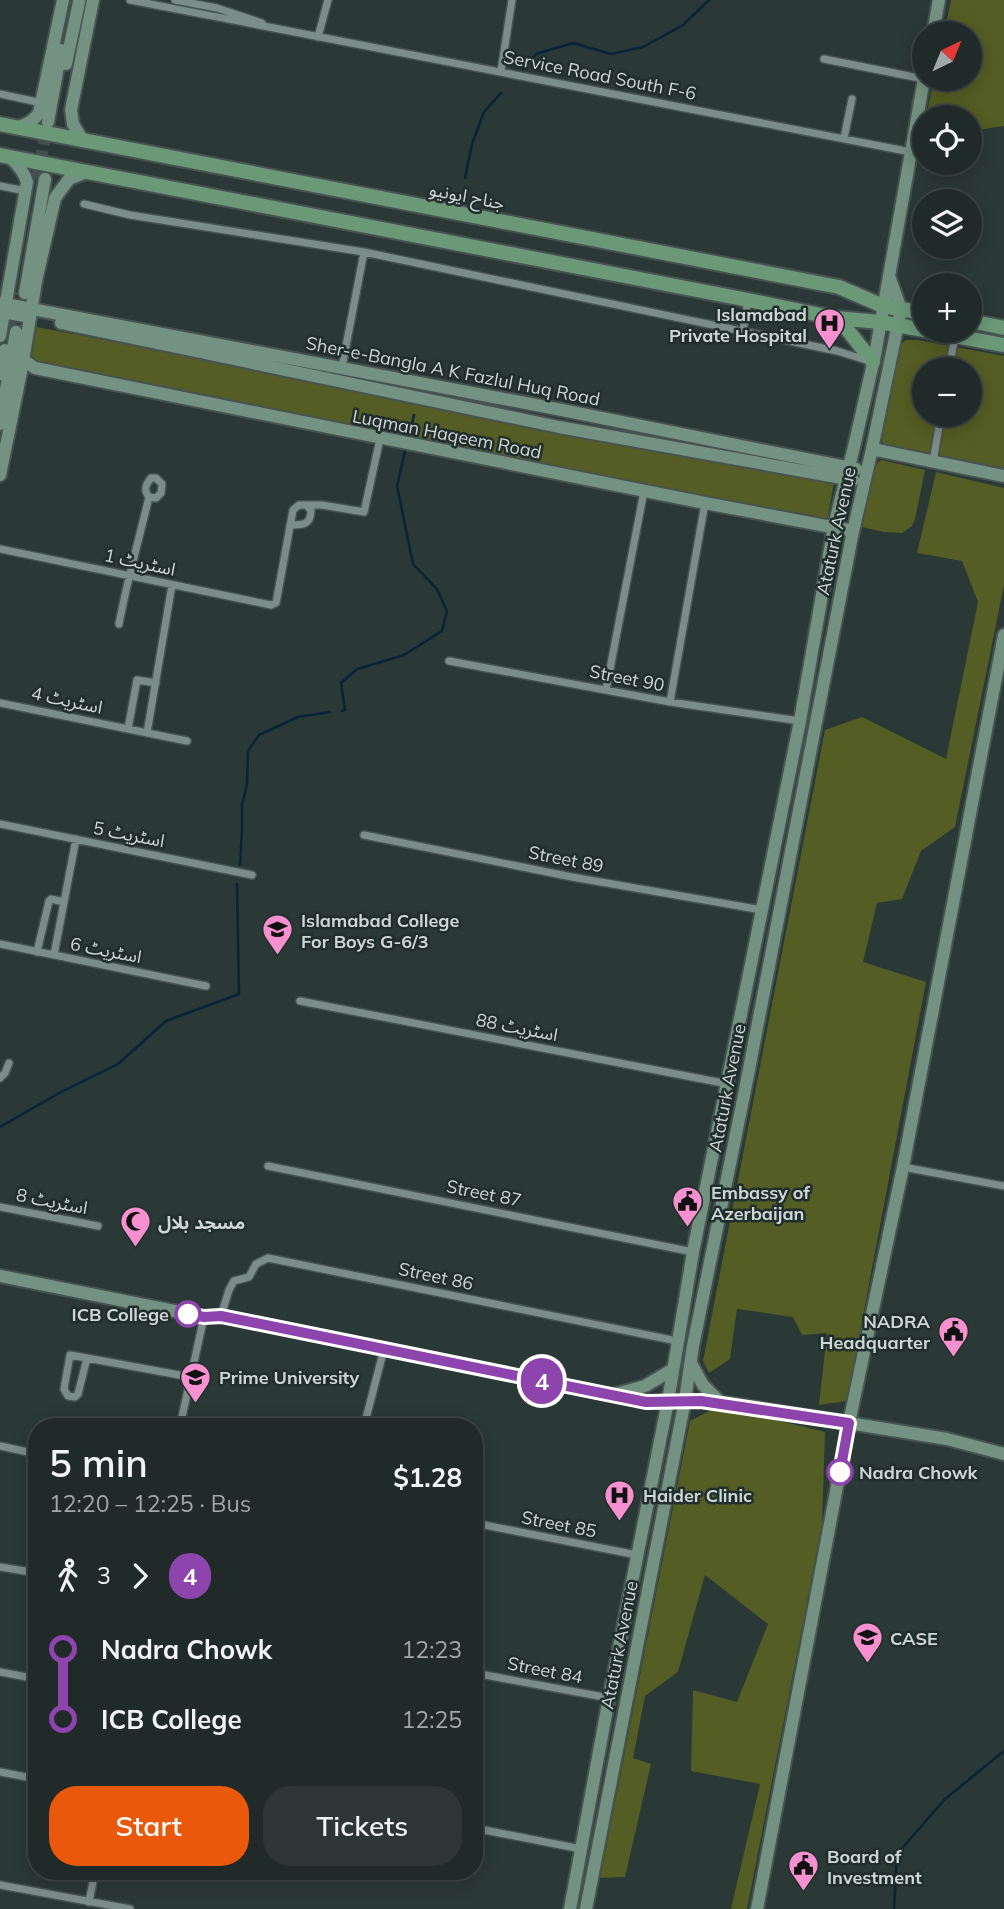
<!DOCTYPE html>
<html lang="en">
<head>
<meta charset="utf-8">
<style>
	body { margin:0; font-family:Mulish,"Noto Sans Arabic",sans-serif; background:#2d3634; color:#f1f3f6; height:100vh; display:flex; flex-direction:column; font-size:26px; white-space:nowrap }
	* { box-sizing:border-box; margin:0 }
	p { font-size:23px; color:#a2a7a8 }
	.icon { flex:none; width:38px; height:38px; fill:none; stroke:currentColor; stroke-width:2; stroke-linecap:round; stroke-linejoin:round }
	.map { position:relative; flex:1; overflow:hidden }
	.details { position:absolute; left:28px; top:1418px; width:455px; height:462px; display:flex; flex-direction:column; background:#202a28; border-radius:28px; box-shadow:0 4px 18px #0003,0 0 0 2px #3d4645 }
	.details>* { flex:none }
	.badge { padding:0 14px; border-radius:23px; font-size:24px; line-height:46px }
	.needle { width:46px; rotate:43deg }
	.buttons { position:absolute; left:912px; top:21px; display:grid; gap:14px }
	.buttons a { display:grid; place-items:center; width:70px; height:70px; border-radius:50%; background:#202a28; box-shadow:0 4px 18px #0003,0 0 0 2px #3d4645; font-size:35px }
	.map>.badge { position:absolute; translate:-50% -50%; box-shadow:0 0 0 4px #fff }
	.legs { display:flex; align-items:center; gap:10px; height:77px; padding:0 21px; font-size:23px }
	.legs p { margin-inline-start:auto }
	.head { display:flex; align-items:center; justify-content:space-between; height:119px; padding:0 21px }
	h1 { font-size:38px; font-weight:600; line-height:52px }
	.button { display:flex; gap:14px; margin-top:auto; padding:14px 21px }
	.button a { flex:1; height:80px; border-radius:28px; background:#ea580c; color:#fff; font-size:28px; font-weight:600; line-height:80px; text-align:center }
	.button a+a { background:#2d3634; color:#f1f3f6 }
	ul { padding:0 21px; list-style:none }
	li { display:flex; align-items:center; gap:24px; height:70px; font-size:26px }
	li i { display:grid; place-items:center; width:10px; height:100%; margin:0 9px; background:currentColor }
	li i::after { content:''; width:18px; height:18px; margin:-9px; border:5px solid; border-radius:50%; background:#202a28 }
	li p { margin-inline-start:auto }
	li:first-child i { background:linear-gradient(#0000 50%,currentColor 0) }
	li:last-child i { background:linear-gradient(currentColor 50%,#0000 0) }
	.map>svg:first-child { display:block }
</style>
</head>
<body>
<div class="map">
<svg width="1004" height="1909" viewBox="0 0 1004 1909">
	<rect width="100%" height="100%" fill="#2a3836"/>
	<path fill="#545d23" fill-rule="evenodd" d="M951,0h53v126l-34,5v-14h-44l8,-38h36v-46h-26z
		M36,327l799,150 -8,44 -796,-159z
		M906,340h12l86,16v112l-120,-23 -3,-6 -1,-8 16,-83zM924,369h46v46h-46z
		M881,460l44,10 -10,49 -3,7 -10,7 -18,-1 -22,-5c3,-19 4,-55 19,-67z
		M936,472l68,16v97l-49,242 -34,24 -19,48 -25,4 -14,59 63,20 -79,419 -28,4 8,-72 -25,2 -9,-18 -56,-8 -7,50 -21,14 -6,-12 122,-631 37,-13 84,42 32,-157 -16,-41 -45,-8z
		M719,1406l106,26 -3,94 -75,383h-16l29,-125 -69,-13 2,-81 44,12 31,-78 -63,-49 -27,97 -33,24 -12,62 18,6 -26,113 -25,1 90,-457z"/>
	<g fill="none" stroke-linecap="round" stroke-linejoin="round">
		<path stroke="#092339" stroke-width="2.5" d="M523,69l13,-15 37,-11 38,11 32,-7 40,-22 26,-25
			M465,178l7,-34 12,-32 17,-19
			M409,437l5,-22
			M342,711l3,-1 -4,-27 16,-14 47,-14 38,-24 5,-20 -10,-22 -24,-25 -16,-78 8,-35
			M240,865l2,-35v-25l5,-21 1,-33 11,-16 39,-18 32,-5
			M0,1127l61,-35 57,-28 48,-43 73,-27 -2,-110
			M894,1909l3,-55 48,-55 59,-48"/>
		<path stroke="#43504e" stroke-width="12" stroke-dasharray="12 6" stroke-linecap="butt" d="M70,1l1,-1
			M37,180l10,-55
			M9,330l7,-38"/>
		<defs>
			<path id="street" d="M130,0l781,152
				M175,0l42,8 45,15
				M318,37l10,-37
				M824,59l100,20
				M501,71l11,-71
				M0,94l42,9
				M844,138l8,-39
				M0,186l26,5
				M84,204l46,11 234,37 473,99 32,10
				M743,331l5,-31
				M342,367l22,-115
				M949,369l6,-33
				M933,462l8,-47
				M306,505h16l42,7 16,-73
				M0,549l271,56 5,-2 17,-93 6,-5h7l5,5c0,15 -8,15 -21,15
				M119,624c8,-43 20,-85 30,-127 -6,-7 -3,-13 2,-19h5l6,6 -1,9 -5,5 -7,-1
				M449,661l221,41 130,19
				M606,690l38,-199
				M670,702l35,-199
				M0,703l187,38
				M128,729l9,-49 19,3
				M147,733l25,-148
				M0,824l252,51
				M364,835l208,42 190,33
				M0,944l206,42
				M37,952l12,-51 2,-2 13,3
				M54,955l22,-116
				M300,1001l428,83
				M0,1078l5,-5 4,-10
				M268,1166l425,86
				M903,1167l101,19
				M0,1207l98,19
				M221,1316l8,-26 5,-9 15,-4 7,-13 12,-6 409,83
				M87,1358l-9,36 -3,3 -7,-1 -4,-7 6,-34 17,3 103,19
				M180,1426l24,-109
				M364,1426l20,-77
				M0,1446l37,8
				M474,1523l163,32
				M0,1567l37,6
				M0,1672l37,7
				M474,1673l135,25
				M0,1772l37,7
				M474,1828l107,21
				M0,1885l130,24
				M89,1902l6,-31"/>
			<path id="secondary" d="M933,33l6,-33
				M66,64l13,-62
				M48,122l13,-72
				M17,128c9,-4 17,-7 22,-15l24,-113
				M83,141l-10,-17 -2,-14 22,-110
				M25,293l20,-114
				M0,303l562,107 294,59
				M0,312l26,4
				M61,323l498,104 294,53
				M0,336l27,-154c-3,-11 -10,-17 -17,-25
				M23,360l12,8 670,135 148,28
				M0,374l5,-24
				M0,424l16,-92
				M872,449l132,27
				M0,475l22,-108 14,-86 19,-83 14,-19 18,-7
				M0,1276l204,41 17,-1 425,86h16l23,-2 41,3 221,36 57,15
				M691,1363l12,22 18,18
				M616,1394l29,-8 27,-16
				M570,1909l39,-211 59,-297 25,-149 107,-531 34,-195 19,-75 22,-96 49,-276
				M586,1909l99,-509 8,-54 52,-256 107,-554 20,-87 29,-140 -12,-33
				M757,1909l92,-486 54,-256 101,-532"/>
			<path id="primary" d="M0,124l839,163 44,19 41,7
				M0,155l748,145 87,18 45,4 44,8
				M835,318l11,10 27,34
				M970,321l34,7
				M928,331l76,14"/>
		</defs>
		<use href="#street" stroke="#475351" stroke-width="10"/>
		<use href="#secondary" stroke="#475351" stroke-width="16"/>
		<use href="#primary" stroke="#475351" stroke-width="18"/>
		<use href="#street" stroke="#7c8c89" stroke-width="7"/>
		<use href="#secondary" stroke="#749281" stroke-width="12"/>
		<use href="#primary" stroke="#6b9978" stroke-width="14"/>
	</g>
	<g fill="none" stroke-linecap="round" stroke-linejoin="round">
		<defs>
			<path id="line-1" d="M188,1314l16,3 17,-1 425,86 55,-1 148,22 -9,49"/>
		</defs>
		<use href="#line-1" stroke="#fff" stroke-width="16"/>
		<use href="#line-1" stroke="#8e44ad" stroke-width="10"/>
	</g>
	<defs>
		<symbol id="hospital-pin" viewBox="-11 -11 22 30"><path d="M0 17L-7.5 6A9.5 9.5 0 1 1 7.5 6Z" fill="#f690cf" stroke="#202e2c"/><path d="M-5-5h3v3.5h4V-5h3V5h-3V1.5h-4V5h-3Z" fill="#111"/></symbol>
		<symbol id="university-pin" viewBox="-11 -11 22 30"><path d="M0 17L-7.5 6A9.5 9.5 0 1 1 7.5 6Z" fill="#f690cf" stroke="#202e2c"/><path d="M0-5L7-2L0 1L-7-2ZM-4 1L0 2.5L4 1V4Q0 6-4 4Z" fill="#111"/></symbol>
		<symbol id="civic-pin" viewBox="-11 -11 22 30"><path d="M0 17L-7.5 6A9.5 9.5 0 1 1 7.5 6Z" fill="#f690cf" stroke="#202e2c"/><path d="M-.6-6.5H3V-4.5H.6V-3L4-1V1h2V6H-6V1h2V-1L-.6-3ZM-1.2 2.5V6h2.4V2.5Z" fill="#111"/></symbol>
		<symbol id="mosque-pin" viewBox="-11 -11 22 30"><path d="M0 17L-7.5 6A9.5 9.5 0 1 1 7.5 6Z" fill="#f690cf" stroke="#202e2c"/><path d="M3.5-4.9A6 6 0 1 0 3.5 4.9A5 5 0 1 1 3.5-4.9Z" fill="#111"/></symbol>
	</defs>
	<g fill-rule="evenodd">
		<use href="#hospital-pin" x="812" y="306" width="35" height="47"/>
		<use href="#university-pin" x="260" y="912" width="35" height="47"/>
		<use href="#civic-pin" x="670" y="1184" width="35" height="47"/>
		<use href="#mosque-pin" x="118" y="1204" width="35" height="47"/>
		<use href="#civic-pin" x="936" y="1314" width="35" height="47"/>
		<use href="#university-pin" x="178" y="1360" width="35" height="47"/>
		<use href="#hospital-pin" x="602" y="1478" width="35" height="47"/>
		<use href="#university-pin" x="850" y="1620" width="35" height="47"/>
		<use href="#civic-pin" x="786" y="1848" width="35" height="47"/>
	</g>
	<g fill="#fff" stroke="#8e44ad" stroke-width="3.5">
		<circle cx="188" cy="1314" r="12"/>
		<circle cx="840" cy="1472" r="12"/>
	</g>
	<g text-anchor="middle" dominant-baseline="central" stroke-width="5" stroke-linejoin="round" paint-order="stroke">
		<g font-size="18" fill="#ced7d5" stroke="#202e2c">
			<text transform="translate(600 75) rotate(11)">Service Road South F-6</text>
			<text transform="translate(467 196) rotate(11)">جناح ایونیو</text>
			<text transform="translate(453 371) rotate(11)">Sher-e-Bangla A K Fazlul Huq Road</text>
			<text transform="translate(447 434) rotate(11)">Luqman Haqeem Road</text>
			<text transform="translate(836 531) rotate(-78)">Ataturk Avenue</text>
			<text transform="translate(140 562) rotate(12)">اسٹریٹ 1</text>
			<text transform="translate(627 678) rotate(11)">Street 90</text>
			<text transform="translate(67 700) rotate(12)">اسٹریٹ 4</text>
			<text transform="translate(129 834) rotate(11)">اسٹریٹ 5</text>
			<text transform="translate(566 859) rotate(11)">Street 89</text>
			<text transform="translate(106 950) rotate(11)">اسٹریٹ 6</text>
			<text transform="translate(517 1027) rotate(11)">اسٹریٹ 88</text>
			<text transform="translate(727 1088) rotate(-79)">Ataturk Avenue</text>
			<text transform="translate(484 1193) rotate(11)">Street 87</text>
			<text transform="translate(52 1201) rotate(11)">اسٹریٹ 8</text>
			<text transform="translate(436 1276) rotate(12)">Street 86</text>
			<text transform="translate(559 1524) rotate(11)">Street 85</text>
			<text transform="translate(619 1645) rotate(-79)">Ataturk Avenue</text>
			<text transform="translate(545 1670) rotate(11)">Street 84</text>
		</g>
		<g font-size="18" font-weight="bold" fill="#ced7d5" stroke="#202e2c" text-anchor="start">
			<text x="807" y="314" text-anchor="end">Islamabad<tspan x="807" dy="21">Private Hospital</tspan></text>
			<text x="301" y="920">Islamabad College<tspan x="301" dy="21">For Boys G-6/3</tspan></text>
			<text x="711" y="1192">Embassy of<tspan x="711" dy="21">Azerbaijan</tspan></text>
			<text x="158" y="1222">مسجد بلال</text>
			<text x="930" y="1321" text-anchor="end">NADRA<tspan x="930" dy="21">Headquarter</tspan></text>
			<text x="219" y="1377">Prime University</text>
			<text x="643" y="1495">Haider Clinic</text>
			<text x="890" y="1638">CASE</text>
			<text x="827" y="1856">Board of<tspan x="827" dy="21">Investment</tspan></text>
		</g>
		<g font-size="18" font-weight="bold" fill="#ced7d5" stroke="#202e2c" text-anchor="end">
			<text x="169" y="1314">ICB College</text>
			<text x="859" y="1472" text-anchor="start">Nadra Chowk</text>
		</g>
	</g>
</svg>
<div class="buttons">
<a><svg class="needle" viewBox="-14 -14 28 28"><path d="M0-13l5 13h-10z" fill="#e53935"/><path d="M0 13l5-13h-10z" fill="#a2a7a8"/></svg></a>
<a><svg class="icon" aria-label="locate" viewBox="0 0 24 24"><circle cx="12" cy="12" r="6"/><path d="M12 2v4M12 18v4M2 12h4M18 12h4"/></svg></a>
<a><svg class="icon" aria-label="layers" viewBox="0 0 24 24"><path d="M12 4l9 5-9 5-9-5zM3 14l9 5 9-5"/></svg></a>
<a>+</a>
<a>−</a>
</div>
<b class="badge" style="left:542px;top:1381px;background:#8e44ad;color:#fff">4</b>
<section class="details">
<div class="head"><div><h1>5 min</h1><p>12:20 – 12:25 · Bus</p></div><b>$1.28</b></div>
<div class="legs"><svg class="icon" aria-label="walk" viewBox="0 0 24 24"><circle cx="13" cy="4" r="2"/><path d="M13 8l-2 6 4 7M11 14l-3 7M7 12l3-4h3l4 4"/></svg>3<svg class="icon" aria-label="forward" viewBox="0 0 24 24"><path d="M9 5l7 7-7 7"/></svg><b class="badge" style="background:#8e44ad;color:#fff">4</b></div>
<ul>
<li><i style="color:#8e44ad"></i><b>Nadra Chowk</b><p>12:23</p></li>
<li><i style="color:#8e44ad"></i><b>ICB College</b><p>12:25</p></li>
</ul>
<div class="button"><a>Start</a><a>Tickets</a></div>
</section>
</div>
</body>
</html>
